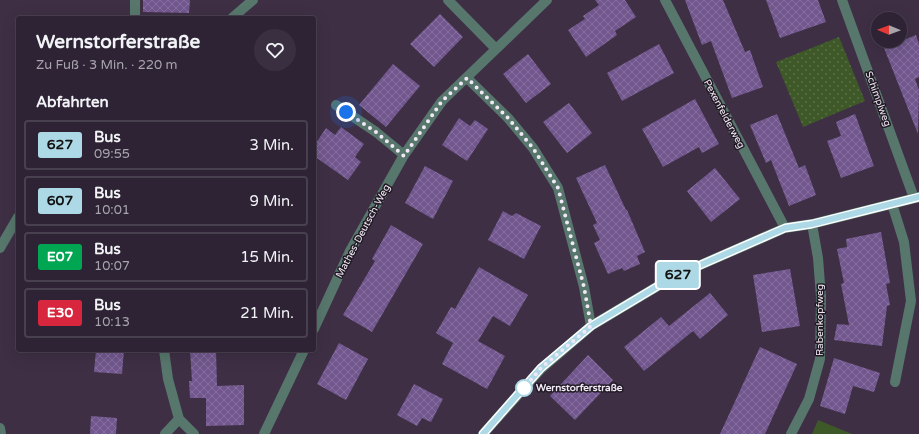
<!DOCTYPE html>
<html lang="de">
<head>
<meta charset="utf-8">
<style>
	body { margin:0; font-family:"Varela Round",sans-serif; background:#3a2f40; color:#f1f3f6; height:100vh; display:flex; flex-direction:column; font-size:15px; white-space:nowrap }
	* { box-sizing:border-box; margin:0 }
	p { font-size:13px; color:#a7a4ac }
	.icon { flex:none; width:22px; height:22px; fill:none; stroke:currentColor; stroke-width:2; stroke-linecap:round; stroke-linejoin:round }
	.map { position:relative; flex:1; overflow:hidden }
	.drawer { position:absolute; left:16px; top:16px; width:300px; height:336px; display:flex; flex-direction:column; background:#2e2334; border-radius:4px; box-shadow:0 4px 16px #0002,0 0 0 1px #49404f }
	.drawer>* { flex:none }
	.badge { padding:0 8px; border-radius:3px; font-size:14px; line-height:26px }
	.needle { width:26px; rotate:271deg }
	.fabs { position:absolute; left:871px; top:12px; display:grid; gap:8px }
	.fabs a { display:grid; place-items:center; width:36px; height:36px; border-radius:50%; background:#2e2334; box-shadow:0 4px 16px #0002,0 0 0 1px #49404f; font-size:20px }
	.you { position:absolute; width:20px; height:20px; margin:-10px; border:3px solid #fff; border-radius:50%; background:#1a73e8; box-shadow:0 0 0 6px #1a73e833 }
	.map>.badge { position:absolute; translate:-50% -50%; box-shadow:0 0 0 2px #fff }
	h2 { padding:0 20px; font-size:15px; line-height:36px }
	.round { display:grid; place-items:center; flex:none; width:42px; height:42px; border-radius:21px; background:#3a2f40 }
	.overview { display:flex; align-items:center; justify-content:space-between; height:68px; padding:0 20px }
	h1 { font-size:19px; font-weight:700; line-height:30px }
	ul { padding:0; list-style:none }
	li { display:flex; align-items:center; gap:12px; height:50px; margin:0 8px 6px; padding:0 12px; border:2px solid #49404f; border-radius:4px }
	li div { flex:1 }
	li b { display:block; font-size:15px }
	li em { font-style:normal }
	li .badge { min-width:44px; font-weight:700; text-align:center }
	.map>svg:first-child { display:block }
</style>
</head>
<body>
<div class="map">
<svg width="919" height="434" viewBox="0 0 919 434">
	<defs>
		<pattern id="grass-dots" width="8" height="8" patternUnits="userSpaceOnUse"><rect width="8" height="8" fill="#3e5828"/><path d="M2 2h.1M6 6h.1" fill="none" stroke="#5a7048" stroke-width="1.8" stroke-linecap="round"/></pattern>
		<pattern id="building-cross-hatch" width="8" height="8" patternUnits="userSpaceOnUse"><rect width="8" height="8" fill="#71578d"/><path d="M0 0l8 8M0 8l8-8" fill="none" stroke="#866f9e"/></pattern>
	</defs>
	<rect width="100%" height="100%" fill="#3e2f45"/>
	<path fill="url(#grass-dots)" d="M839,37l26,64 -62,26 -27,-65z"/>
	<path fill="#3e5828" d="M818,420l34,14h-40z"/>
	<path fill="url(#building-cross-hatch)" d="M143,0h47l-1,13 -46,-1z
		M595,0h30l11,17 -21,14 2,4 -31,22 -18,-27 17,-11 -2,-3 16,-11z
		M685,0h38l22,52 5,-2 13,37 -31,11 -21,-57 -9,4z
		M766,0h52l8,22 -46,16z
		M440,14l23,23 -29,30 -24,-23z
		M916,35l3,9v33l-4,2 4,11 -1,44 -34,-86z
		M659,44l15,29 -52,28 -15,-28z
		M528,54l23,30 -25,19 -23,-29z
		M393,64l27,22 -34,41 -27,-22z
		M695,99l24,45 -17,9 -3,-6 -36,20 -21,-38z
		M569,103l23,30 -25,20 -24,-31z
		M777,114l22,54 6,-3 11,30 -27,11 -18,-46 -5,3 -16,-38z
		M855,114l19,52 -33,12 -14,-37 14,-5 -5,-14z
		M459,118l11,8 5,-6 13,9 -21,32 -25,-16z
		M341,127l23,17 -9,13 6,5 -13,18 -34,-24v-10l12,-18 9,7z
		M605,165l21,45h1l18,42 -8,4 3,8 -16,7 -2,-3 -14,6 -14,-31 6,-3 -7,-15 4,-2 -21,-45z
		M425,166l28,15 -20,38 -28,-16z
		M715,168l25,31 -29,23 -24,-31z
		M503,211l9,5 4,-3 25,13 -17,33 -36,-19z
		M391,225l32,19 -51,88 -29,-17 32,-54 -3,-2z
		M881,232l9,51 -4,1 4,21 -3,1 -5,40 -48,-6 3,-16 12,1 -8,-41 3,-1 -7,-34 10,-2 -1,-8z
		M479,267l49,28 -18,31 -17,-10 -15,25 27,15 -18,33 -45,-25 11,-21 -17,-10 15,-26 4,2z
		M790,269l10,57 -38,6 -9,-57z
		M710,293l18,22 -28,24 -7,-8 -49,40 -20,-24 37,-30 8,9z
		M339,343l29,16 -22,41 -29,-16z
		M760,347l37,17 -32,70h-45z
		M96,350h28l-2,24 -28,-2z
		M190,350h26l1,36 27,-1v40l-38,1v-28h-16l-1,-17h3z
		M588,355l25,25 -38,40 -25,-24z
		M834,358l46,15 -6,19 -21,-6 -8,28 -25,-8z
		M414,384l29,15 -12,23 -9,-4 -5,8 -20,-11z
		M91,416l26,2 -1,16h-26z"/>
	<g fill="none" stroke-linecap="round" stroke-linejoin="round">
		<path stroke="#57766c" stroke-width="10" d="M448,0l48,49
			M665,0l120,228
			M842,0l72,198
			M135,18v-18
			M232,18l21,-18
			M467,78l41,40 25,30 25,40 26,99 7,39
			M336,105l40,27 28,23
			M892,204l12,38 7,59 -16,81
			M0,248l18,-31
			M314,329l36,-78 54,-96 38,-54 105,-101
			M164,350l4,29 11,40 15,15
			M0,428l1,6
			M165,434l14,-15
			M264,434l40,-84
			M483,434l58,-65 50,-43 82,-49 112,-49 27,-4 107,-27
			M791,434l18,-35 11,-40 1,-62 -3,-39 -6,-34"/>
	</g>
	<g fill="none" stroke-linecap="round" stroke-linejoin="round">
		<defs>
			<path id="line" d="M483,434l58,-66 50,-42 82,-49 112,-49 27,-4 107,-27"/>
		</defs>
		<use href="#line" stroke="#fff" stroke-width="9"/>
		<use href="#line" stroke="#add8e6" stroke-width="6"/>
		<path stroke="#f2e9f7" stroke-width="4" stroke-dasharray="0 7.2" d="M346,112l30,20 28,24 38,-55 25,-23 41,40 25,30 25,40 26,99 7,39 -50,42 -17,20"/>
	</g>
	<circle fill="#fff" stroke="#add8e6" stroke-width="2" cx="524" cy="388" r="8"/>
	<g text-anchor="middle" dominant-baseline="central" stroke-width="3" stroke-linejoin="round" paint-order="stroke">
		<g font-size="10" fill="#f2e9f7" stroke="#211a24">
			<text transform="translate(878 99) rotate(70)">Schimplweg</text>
			<text transform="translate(724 114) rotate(62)">Pexenfelderweg</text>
			<text transform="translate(363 231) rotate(-62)">Mathes-Deutsch-Weg</text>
			<text transform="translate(820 320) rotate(-90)">Rabenkopfweg</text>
		</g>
		<g font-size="10" font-weight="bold" fill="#f2e9f7" stroke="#211a24" text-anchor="start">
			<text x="536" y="388">Wernstorferstraße</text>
		</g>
	</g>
</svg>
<div class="fabs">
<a><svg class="needle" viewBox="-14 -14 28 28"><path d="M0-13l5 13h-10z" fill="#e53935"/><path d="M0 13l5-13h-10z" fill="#a7a4ac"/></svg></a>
</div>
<div class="you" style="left:346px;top:112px"></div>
<b class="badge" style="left:678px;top:275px;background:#add8e6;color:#111">627</b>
<section class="drawer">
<div class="overview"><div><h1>Wernstorferstraße</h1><p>Zu Fuß · 3 Min. · 220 m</p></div><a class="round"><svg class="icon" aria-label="heart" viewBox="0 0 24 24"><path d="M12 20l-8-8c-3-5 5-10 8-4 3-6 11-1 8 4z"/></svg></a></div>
<h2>Abfahrten</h2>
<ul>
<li><span class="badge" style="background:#add8e6;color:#111">627</span><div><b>Bus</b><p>09:55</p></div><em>3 Min.</em></li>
<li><span class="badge" style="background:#add8e6;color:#111">607</span><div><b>Bus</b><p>10:01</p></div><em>9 Min.</em></li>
<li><span class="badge" style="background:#00a651;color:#fff">E07</span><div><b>Bus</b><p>10:07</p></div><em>15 Min.</em></li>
<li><span class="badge" style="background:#d7263d;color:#fff">E30</span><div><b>Bus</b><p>10:13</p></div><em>21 Min.</em></li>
</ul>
</section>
</div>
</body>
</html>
